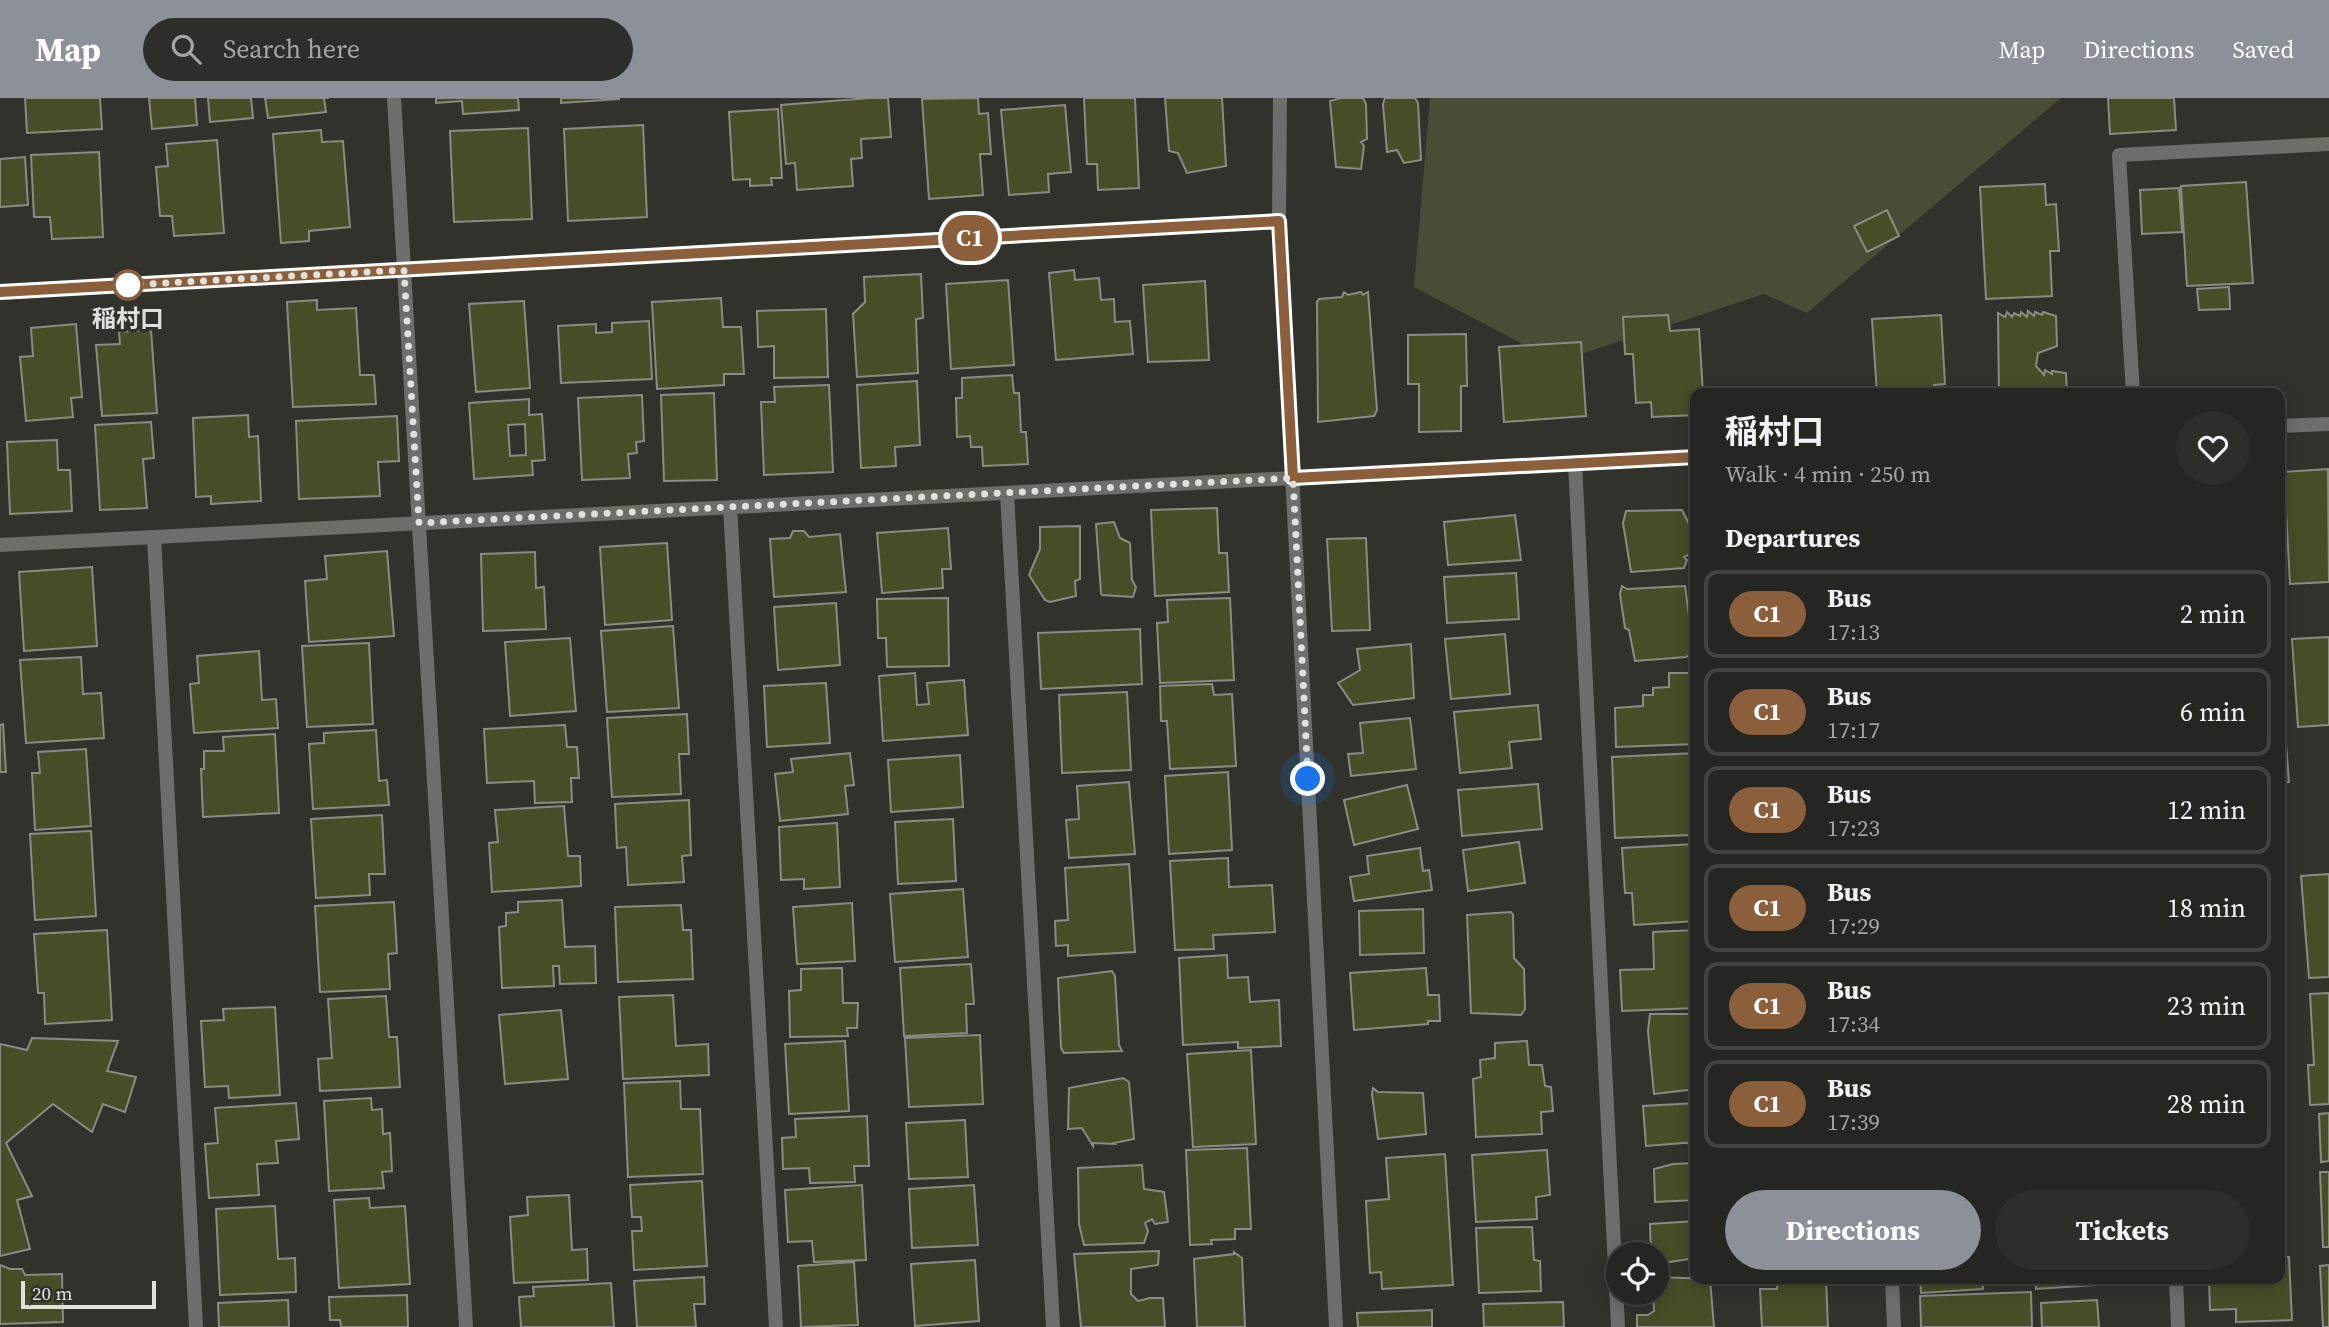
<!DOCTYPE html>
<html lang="en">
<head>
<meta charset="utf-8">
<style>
	body { margin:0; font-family:"Source Serif 4","Noto Sans JP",serif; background:#2d2e2a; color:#f1f3f6; height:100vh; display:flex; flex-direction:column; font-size:26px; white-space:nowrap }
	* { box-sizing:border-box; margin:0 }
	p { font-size:23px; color:#a3a5a5 }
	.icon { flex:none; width:38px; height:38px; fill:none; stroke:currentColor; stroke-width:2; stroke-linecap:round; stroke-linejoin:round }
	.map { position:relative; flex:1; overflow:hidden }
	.side { position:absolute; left:1690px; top:290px; width:595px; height:896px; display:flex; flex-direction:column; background:#252621; border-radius:14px; box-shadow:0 4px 18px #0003,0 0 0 2px #42433f }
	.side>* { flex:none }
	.badge { padding:0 14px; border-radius:23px; font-size:24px; line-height:46px }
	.controls { position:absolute; left:1606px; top:1144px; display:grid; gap:14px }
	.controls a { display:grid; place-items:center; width:63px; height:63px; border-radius:50%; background:#252621; box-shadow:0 4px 18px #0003,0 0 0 2px #42433f; font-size:35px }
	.scale { position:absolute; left:21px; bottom:18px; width:135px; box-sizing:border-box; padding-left:7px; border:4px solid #e0e1dc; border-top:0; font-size:19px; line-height:24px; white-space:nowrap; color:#e0e1dc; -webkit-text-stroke:5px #31322c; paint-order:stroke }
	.you { position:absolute; width:35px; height:35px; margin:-18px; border:5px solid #fff; border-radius:50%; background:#1a73e8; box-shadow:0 0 0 10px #1a73e833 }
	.map>.badge { position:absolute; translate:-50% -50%; box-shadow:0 0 0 4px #fff }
	h2 { padding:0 35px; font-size:26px; line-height:63px }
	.round { display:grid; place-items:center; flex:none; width:74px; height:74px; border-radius:37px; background:#2d2e2a }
	.summary { display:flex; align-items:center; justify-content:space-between; height:119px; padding:0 35px }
	h1 { font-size:33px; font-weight:700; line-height:52px }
	.action { display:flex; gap:14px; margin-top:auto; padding:14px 35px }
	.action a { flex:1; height:80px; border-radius:42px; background:#8c9099; color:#fff; font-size:28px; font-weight:700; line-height:80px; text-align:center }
	.action a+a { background:#2d2e2a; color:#f1f3f6 }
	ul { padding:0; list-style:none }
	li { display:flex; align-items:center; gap:21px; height:88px; margin:0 14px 10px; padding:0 21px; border:4px solid #42433f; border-radius:14px }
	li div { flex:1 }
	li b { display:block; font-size:26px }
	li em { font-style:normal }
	li .badge { min-width:77px; font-weight:700; text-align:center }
	header { display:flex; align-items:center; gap:42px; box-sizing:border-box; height:98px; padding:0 35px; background:#8c9099; color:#fff }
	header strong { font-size:33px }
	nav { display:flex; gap:38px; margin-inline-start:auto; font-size:24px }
	.search { width:490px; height:63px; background:#2d2e2a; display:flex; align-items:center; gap:18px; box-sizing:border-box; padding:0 24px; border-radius:38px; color:#a3a5a5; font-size:26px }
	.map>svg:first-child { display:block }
</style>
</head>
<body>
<header>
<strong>Map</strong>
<div class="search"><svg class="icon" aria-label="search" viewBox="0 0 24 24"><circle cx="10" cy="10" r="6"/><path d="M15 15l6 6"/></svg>Search here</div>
<nav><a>Map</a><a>Directions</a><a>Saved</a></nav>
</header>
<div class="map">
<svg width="2329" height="1229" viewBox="0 0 2329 1229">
	<rect width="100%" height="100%" fill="#31322c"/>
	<path fill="#494d35" d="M1430,0h631l-254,215 -43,-19 -207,68 -143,-75z"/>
	<path fill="#474d26" stroke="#8a8b84" stroke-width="2" fill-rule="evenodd" d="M25,0h75l2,31 -75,4z
		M149,0h46l2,27 -45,4z
		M208,0h43l2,20 -43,4z
		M265,0h64h-5l2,14 -58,6z
		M436,0h82l1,12 -56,4 -1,-13 -26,2z
		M561,0h58v1l-58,4z
		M870,0h18l3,39 -30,2 1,19 -11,1 2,27 -56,4 -2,-27 -9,1 -5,-59z
		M978,0l1,16 9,-1 3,41h-11l3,41 -54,4 -7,-100z
		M1084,0h51l4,90 -41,2 -1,-26h-10z
		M1165,0h57l4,68 -39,7 -9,-20 -9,-2z
		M1341,0h22l3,6 1,35 -6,3 3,4 -3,23 -25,-2 -6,-66z
		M1385,0h30l3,5 3,57 -17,3 -7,-13 -10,2 -4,-48z
		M2108,0h66l2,32 -66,4z
		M1065,7l6,67 -23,2 1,18 -40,3 -8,-85z
		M778,11l4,69h-11l1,7 -22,1v-7l-17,1 -4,-68z
		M643,27l4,92 -79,4 -4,-92z
		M528,30l4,91 -78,3 -4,-91z
		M321,32l1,12 21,-1 7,86 -41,4v10l-28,2 -8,-109z
		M217,42l7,93 -50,3 -2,-20h-12l-4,-49 12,-1 -2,-22z
		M99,54l4,85 -51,2 -2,-22h-16l-3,-62z
		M25,59l3,48 -28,2v-48z
		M2246,84l7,101 -66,3 -6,-100z
		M2045,86l1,21 10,-1 3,47h-9l2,45 -66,3 -6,-112z
		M2179,90l3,44 -40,2 -2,-44z
		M1887,112l12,26 -32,16 -13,-26z
		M1074,172l1,10 24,-2 2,22 13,-1 1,23 15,-1 3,33 -77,6 -7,-87z
		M921,176l2,44 -7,1 2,54 -61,4 -4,-63 12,-12 -1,-25z
		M1008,182l6,85 -63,4 -5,-85z
		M1205,183l4,79 -61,2 -5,-77z
		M2229,189l1,22 -31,1 -2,-21z
		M1344,194l4,3 13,-3 2,3 5,-3 9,118 -3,6 -56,6 -1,-120 2,-3 23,-2z
		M721,200l2,29h18l3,47h-20v11l-67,4 -5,-87z
		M317,202v10l39,-2 4,67h14l2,29 -83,3 -6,-105z
		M524,203l6,87 -54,4 -7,-88z
		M826,211l2,68 -54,1v-32l-16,1 -1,-36z
		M2028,213l6,5 1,-4 7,3 1,-3 13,4 1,30 -19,7 -2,13 8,9 1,-5 7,4v-3l14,2 1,21h-68l-1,-81 7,4 2,-5 5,5 2,-4 6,3 1,-4 6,5z
		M1668,217l2,16 29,-2 4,65h-7v21l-44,2 -1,-15 -15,1 -3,-49h-8l-2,-37z
		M1941,217l4,69 -11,1v9h-57l-5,-75z
		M649,223l3,58 -91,4 -3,-57 38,-2v9l16,-1v-9z
		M76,226l6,73 -11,1 2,19 -47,4 -6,-64 13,-1 -2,-28z
		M151,232l6,83 -55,3 -6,-71 24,-1 -1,-12z
		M1466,236l1,52h-6v45l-42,1v-48h-11v-49z
		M1581,244l5,74 -82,6 -5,-75z
		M1012,277l2,18h5l2,39h5l2,32 -45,2 -1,-19h-11l-1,-11 -13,1 -1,-39h6v-20z
		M917,283l3,64 -25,2 1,19 -35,2 -4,-83z
		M829,287l4,87 -69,3 -3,-73h14l-1,-15z
		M714,295l3,87 -53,1 -3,-86z
		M642,297l2,46 -8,1 1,11 -9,1 2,24 -48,2 -4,-82z
		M529,301v16l13,-1 3,46 -13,1 1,14 -59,4 -5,-76zM525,326l1,31 -16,1 -2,-31z
		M248,317l1,22 9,-1 3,65 -50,3v-8l-15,1 -3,-79z
		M397,318l2,45 -21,1 2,34 -81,3 -3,-78z
		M151,324l3,36 -11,1 4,49 -47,2 -5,-85z
		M57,342l1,30h12l2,41 -62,3 -3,-72z
		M2328,371l1,113 -39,2 -6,-112z
		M1217,410l2,45h8l2,39 -74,4 -4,-86z
		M1682,412l7,14 3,29 -8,4 3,3 -3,8 -53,4 -8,-49 3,-12z
		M1515,417l6,45 -73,5 -4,-43z
		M1114,424l6,16 10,5 2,37 4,7 -3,10 -31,-2 -1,-2 -5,-69z
		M1080,428v53l-5,2 1,15 -26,6 -5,-2 -16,-25 11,-26v-22z
		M948,430l3,41h-9l1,19 -61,5 -5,-60z
		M793,433h11l5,6 31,-3 6,58 -72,5 -4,-58 20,-1z
		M1366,440l4,92 -38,1 -5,-92z
		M667,445l5,77 -67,5 -5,-78z
		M387,453l7,85 -85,6 -4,-61 22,-2 -2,-23z
		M535,454l1,36 8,-1 2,42 -63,2 -2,-77z
		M92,469l5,79 -73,5 -5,-79z
		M1516,475l3,46 -72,4 -3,-46z
		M1622,488l5,3 58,-3 9,67 -8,4 -51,4 -6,-31 -4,-2 -5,-34z
		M948,500l1,68 -62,1 -1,-29h-8l-1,-39z
		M1230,500l4,82 -74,3 -3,-60 11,-1 -1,-22z
		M836,505l4,62 -62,5 -4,-63z
		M673,528l6,82 -72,4 -6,-81z
		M1140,531l2,55 -101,5 -3,-56z
		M1505,536l5,60 -59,5 -6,-60z
		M2329,539v88l-31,2 -6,-88z
		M570,540l6,73 -66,5 -5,-74z
		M369,545l4,81 -66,3 -5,-81z
		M1411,546l3,54 -61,7 -15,-22 22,-13 -3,-21z
		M259,553l3,49 14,-1 2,29 -84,5 -4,-49 9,-1 -2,-27z
		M81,559l2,37 18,-1 3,45 -78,5 -6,-83z
		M915,575l2,32 12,-1 -2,-21 37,-3 4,55 -85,6 -4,-65z
		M1669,575h27v71l-80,3 -1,-39 28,-2v-11h10v-7l16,-1z
		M826,585l4,60 -63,4 -3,-61z
		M1212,586l2,11 18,-1 4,72 -66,3 -3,-48h-6l-1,-35z
		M1127,594l4,78 -69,3 -3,-78z
		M1538,607l3,34 -32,3 3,26 -52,5 -6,-61z
		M687,616l2,40h-10l2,40 -69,3 -5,-79z
		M1410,620l6,51 -65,7 -3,-22 15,-1 -3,-30z
		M3,626l3,48h-6v-47z
		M565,627l2,22h10l2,31h-8l1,24 -37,1 -1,-22 -47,2 -3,-54z
		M376,632l3,51 8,-1 2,25 -76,4 -4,-65 15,-1v-10z
		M275,636l4,79 -76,4 -2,-48h3v-18h20l-1,-14z
		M2280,646h6l3,38 -9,1z
		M86,651l5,77 -56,4 -3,-57h8l-2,-21z
		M850,655l4,32 -9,1 3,28 -68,7 -5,-47 18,-2 -2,-13z
		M1696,655v37h-7l2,45 -76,3 -3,-81z
		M960,657l3,52 -72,5 -3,-52z
		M1228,674l4,78 -63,4 -4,-78z
		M1129,684l6,72 -66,4 -3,-38 13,-1 -2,-33z
		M1538,686l4,45 -80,7 -4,-46z
		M1407,687l11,44 -64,16 -10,-45z
		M689,702l2,55 -9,1 2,26 -56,3 -2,-38 -9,1 -2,-44z
		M564,708l4,50h12l1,30 -89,6 -3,-49 9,-1 -3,-32z
		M382,717l3,59h-16l1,21 -54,3 -5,-79z
		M953,721l3,62 -58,3 -3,-62z
		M837,725l3,64 -36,2v-10l-23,1 -2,-53z
		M91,733l5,85 -61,4 -5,-86z
		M1519,744l6,41 -57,8 -5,-41z
		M1695,746l1,77 -62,4 -2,-32h-7l-3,-45z
		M1420,750l3,23 6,-1 3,20 -78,11 -4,-24 19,-3 -2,-18z
		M1228,760l1,29 43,-2 3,47 -62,3 1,14 -39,1 -5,-89z
		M1129,766l6,88 -67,4v-11l-12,1 -1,-25 13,-1 -3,-52z
		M2329,776v103l-20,1 -8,-102z
		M963,791l5,68 -73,5 -5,-68z
		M562,802l3,47 30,-1 1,37 -36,1 -1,-18h-6l1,20 -52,2 -3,-61 7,-1v-13l12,-1v-10z
		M394,804l3,51 -9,1 2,35 -70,3 -5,-86z
		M852,805l3,58 -58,3 -4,-57z
		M681,807l2,25h8l2,49 -75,3 -3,-75z
		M1423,811l1,44 -64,2 -1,-44z
		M1511,814l2,3 1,43 10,11 1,40 -4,6 -50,-2 -4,-98z
		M107,832l5,90 -67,4 -1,-31h-6l-4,-59z
		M1696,832v78l-74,3 -2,-41 34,-1 -1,-37z
		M1227,857l1,23 20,-1 2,25 29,-2 2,46 -43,2v-6l-55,3 -4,-87z
		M971,866l3,40h-8l1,29 -63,3 -4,-68z
		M842,870l1,35h15l-1,25h-10l1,8 -58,1 -1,-46 12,-1v-21z
		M1426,870l2,27h11l1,26h-12v3l-74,6 -4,-57z
		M1112,873l3,5 4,69 3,6 -58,2 -3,-5 -3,-70z
		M2329,895v111l-19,1 -2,-40h6l-4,-71z
		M673,897l3,51 32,-2 1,31 -86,4 -4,-82z
		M386,898l3,41h8l3,50 -80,4 -2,-32 14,-1 -4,-59z
		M275,909l5,88 -51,3 -1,-12 -23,1 -4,-66 23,-1 -1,-11z
		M561,912l7,69 -63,5 -6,-69z
		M1650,916h46v75l-42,5 -6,-63z
		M980,937l3,69 -74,3 -4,-69z
		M32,940l86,3 -11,30 29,6 -11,35 -22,-8 -11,28 -39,-28 -47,39 26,53 -15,4 13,49 -30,7v-212l27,6z
		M845,943l4,70 -60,3 -4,-70z
		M1527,943l2,24h13l3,21 6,1 2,24 -12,1 1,22 -66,3 -3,-58 8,-2 -1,-17 15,-2v-15z
		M1251,952l5,94 -63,3 -6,-93z
		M1123,980l6,4 5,57 -20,4 1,1 -22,-1v3l-11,-18 -14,1 1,-41z
		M680,983l1,28h19l3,65 -75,3 -4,-94z
		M1373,990l5,4 45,1 3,41 -48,5 -6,-45z
		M371,1000l1,12 10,-1 1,25 7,-1 2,38 -10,1 2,16 -55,3 -5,-90z
		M296,1005l3,36 -23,2 2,22 -21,1 2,31 -50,3 -4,-54 13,-1 -3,-35z
		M1696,1005v39l-50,4 -3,-40z
		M2329,1015v48l-8,1 -2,-48z
		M867,1018l2,50h-15l1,16 -45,1 -1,-15 -26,1 -1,-31 14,-1 -1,-18z
		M965,1022l3,57 -59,2 -3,-56z
		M1247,1050l4,81h-16v10l-24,1 1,4 -22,1 -4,-95z
		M1547,1052l3,45 -14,2 1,22 -61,3 -4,-67z
		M1445,1056l8,131 -71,4 -1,-17 -11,1 -4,-72 23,-2 -3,-41z
		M1696,1065v37l-41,2 -1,-33 19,-5z
		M1142,1067l2,24 20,3 4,30 -13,2 -3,-5 -7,4 3,8 -4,12 -60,2 -5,-21 -1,-56z
		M2320,1074h9v75h-6z
		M702,1083l5,85 -73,4 -2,-39h10l-1,-14h-9l-2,-32z
		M862,1087l4,75 -52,2 -2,-21 -24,1 -3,-52z
		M974,1087l4,60 -66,3 -3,-59z
		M569,1097l3,55 15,-1 1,31 -74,3 -4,-66 18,-2 -1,-18z
		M369,1100l1,10 35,-2 5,78 -71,4 -5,-88z
		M275,1108l3,53 17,-1 1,34 -76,3 -4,-86z
		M1696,1123v37l-39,6v-9h-6l-1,-31z
		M1532,1129l2,33 6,1 1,30 -62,2 -3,-65z
		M1159,1153l-1,14 -27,4v25l7,7 12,-3h13l2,29h-84l-7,-73z
		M1234,1154l8,6 3,69h-48l-3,-68 40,-5z
		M2289,1159l3,63 -56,2v-13l-26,1 -1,-31h71v-21z
		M975,1162l4,61 -64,5 -4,-62z
		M854,1164l4,63 -57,2 -3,-61z
		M0,1167l10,4h12l3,6 37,-1 1,48 -63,2z
		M2329,1167v62h-6l-3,-61z
		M704,1179l1,27h-11l2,23h-59l-3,-46z
		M1657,1179l53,2 4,48h-77v-12h11l6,-4 -1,-18h4z
		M1777,1181h49l2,48h-66l-2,-38h17z
		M1920,1181h63v10l-62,4z
		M2036,1181h75v5l-75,5z
		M611,1185l3,44h-93l-2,-30 15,-1 -1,-9z
		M2031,1194l1,35h-111l-1,-31z
		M407,1197l1,32h-67l-1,-7h-10l-1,-23z
		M288,1202l1,27h-70l-1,-24z
		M2097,1202l2,27h-57l-1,-24z
		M1563,1204l1,25h-80l-1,-23z
		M1432,1212v17h-74l-1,-14z"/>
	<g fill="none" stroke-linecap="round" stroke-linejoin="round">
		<path stroke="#6d6e6a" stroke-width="14" d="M394,0l10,172
			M1280,0l-1,123 57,1106
			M2133,296l-14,-239 210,-11
			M1575,365l43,864
			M1007,395l46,834
			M730,409l46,820
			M154,439l42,790
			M0,447l1293,-67
			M1892,1181l2,48
			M2176,1181l2,48"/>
		<path stroke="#6d6e6a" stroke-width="14" d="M404,172l62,1057
			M0,194l1279,-71
			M2280,328l49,-2
			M1293,380l403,-21"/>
	</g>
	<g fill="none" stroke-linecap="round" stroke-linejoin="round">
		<defs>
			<path id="line" d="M0,194l1279,-71 14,257 403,-21"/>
		</defs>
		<use href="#line" stroke="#fff" stroke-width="16"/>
		<use href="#line" stroke="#8b5e3c" stroke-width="10"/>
		<path stroke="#e0e1dc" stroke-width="7" stroke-dasharray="0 12.6" d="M128,187l276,-15 15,253 874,-45 15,301"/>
	</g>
	<circle fill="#fff" stroke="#8b5e3c" stroke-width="3.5" cx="128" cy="187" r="14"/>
	<g text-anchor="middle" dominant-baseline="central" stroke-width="7" stroke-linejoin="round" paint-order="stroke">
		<g font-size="24" font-weight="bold" fill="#e0e1dc" stroke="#31322c">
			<text x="128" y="220">稲村口</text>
		</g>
	</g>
</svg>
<div class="controls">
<a><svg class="icon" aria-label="locate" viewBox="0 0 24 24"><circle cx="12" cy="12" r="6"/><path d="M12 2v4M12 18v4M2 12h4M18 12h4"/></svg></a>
</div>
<div class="scale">20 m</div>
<div class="you" style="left:1308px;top:681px"></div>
<b class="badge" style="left:970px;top:140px;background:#8b5e3c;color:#fff">C1</b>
<section class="side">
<div class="summary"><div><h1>稲村口</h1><p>Walk · 4 min · 250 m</p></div><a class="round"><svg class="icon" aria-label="heart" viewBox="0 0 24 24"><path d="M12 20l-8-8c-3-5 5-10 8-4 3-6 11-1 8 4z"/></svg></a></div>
<h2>Departures</h2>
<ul>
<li><span class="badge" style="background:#8b5e3c;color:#fff">C1</span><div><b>Bus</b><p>17:13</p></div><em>2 min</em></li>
<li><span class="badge" style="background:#8b5e3c;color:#fff">C1</span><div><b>Bus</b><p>17:17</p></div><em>6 min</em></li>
<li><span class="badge" style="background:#8b5e3c;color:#fff">C1</span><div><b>Bus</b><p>17:23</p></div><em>12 min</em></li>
<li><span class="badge" style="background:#8b5e3c;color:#fff">C1</span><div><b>Bus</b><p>17:29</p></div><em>18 min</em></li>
<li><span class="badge" style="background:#8b5e3c;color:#fff">C1</span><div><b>Bus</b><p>17:34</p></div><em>23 min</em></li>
<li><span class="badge" style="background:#8b5e3c;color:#fff">C1</span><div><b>Bus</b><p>17:39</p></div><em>28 min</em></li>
</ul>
<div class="action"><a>Directions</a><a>Tickets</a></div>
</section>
</div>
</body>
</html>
